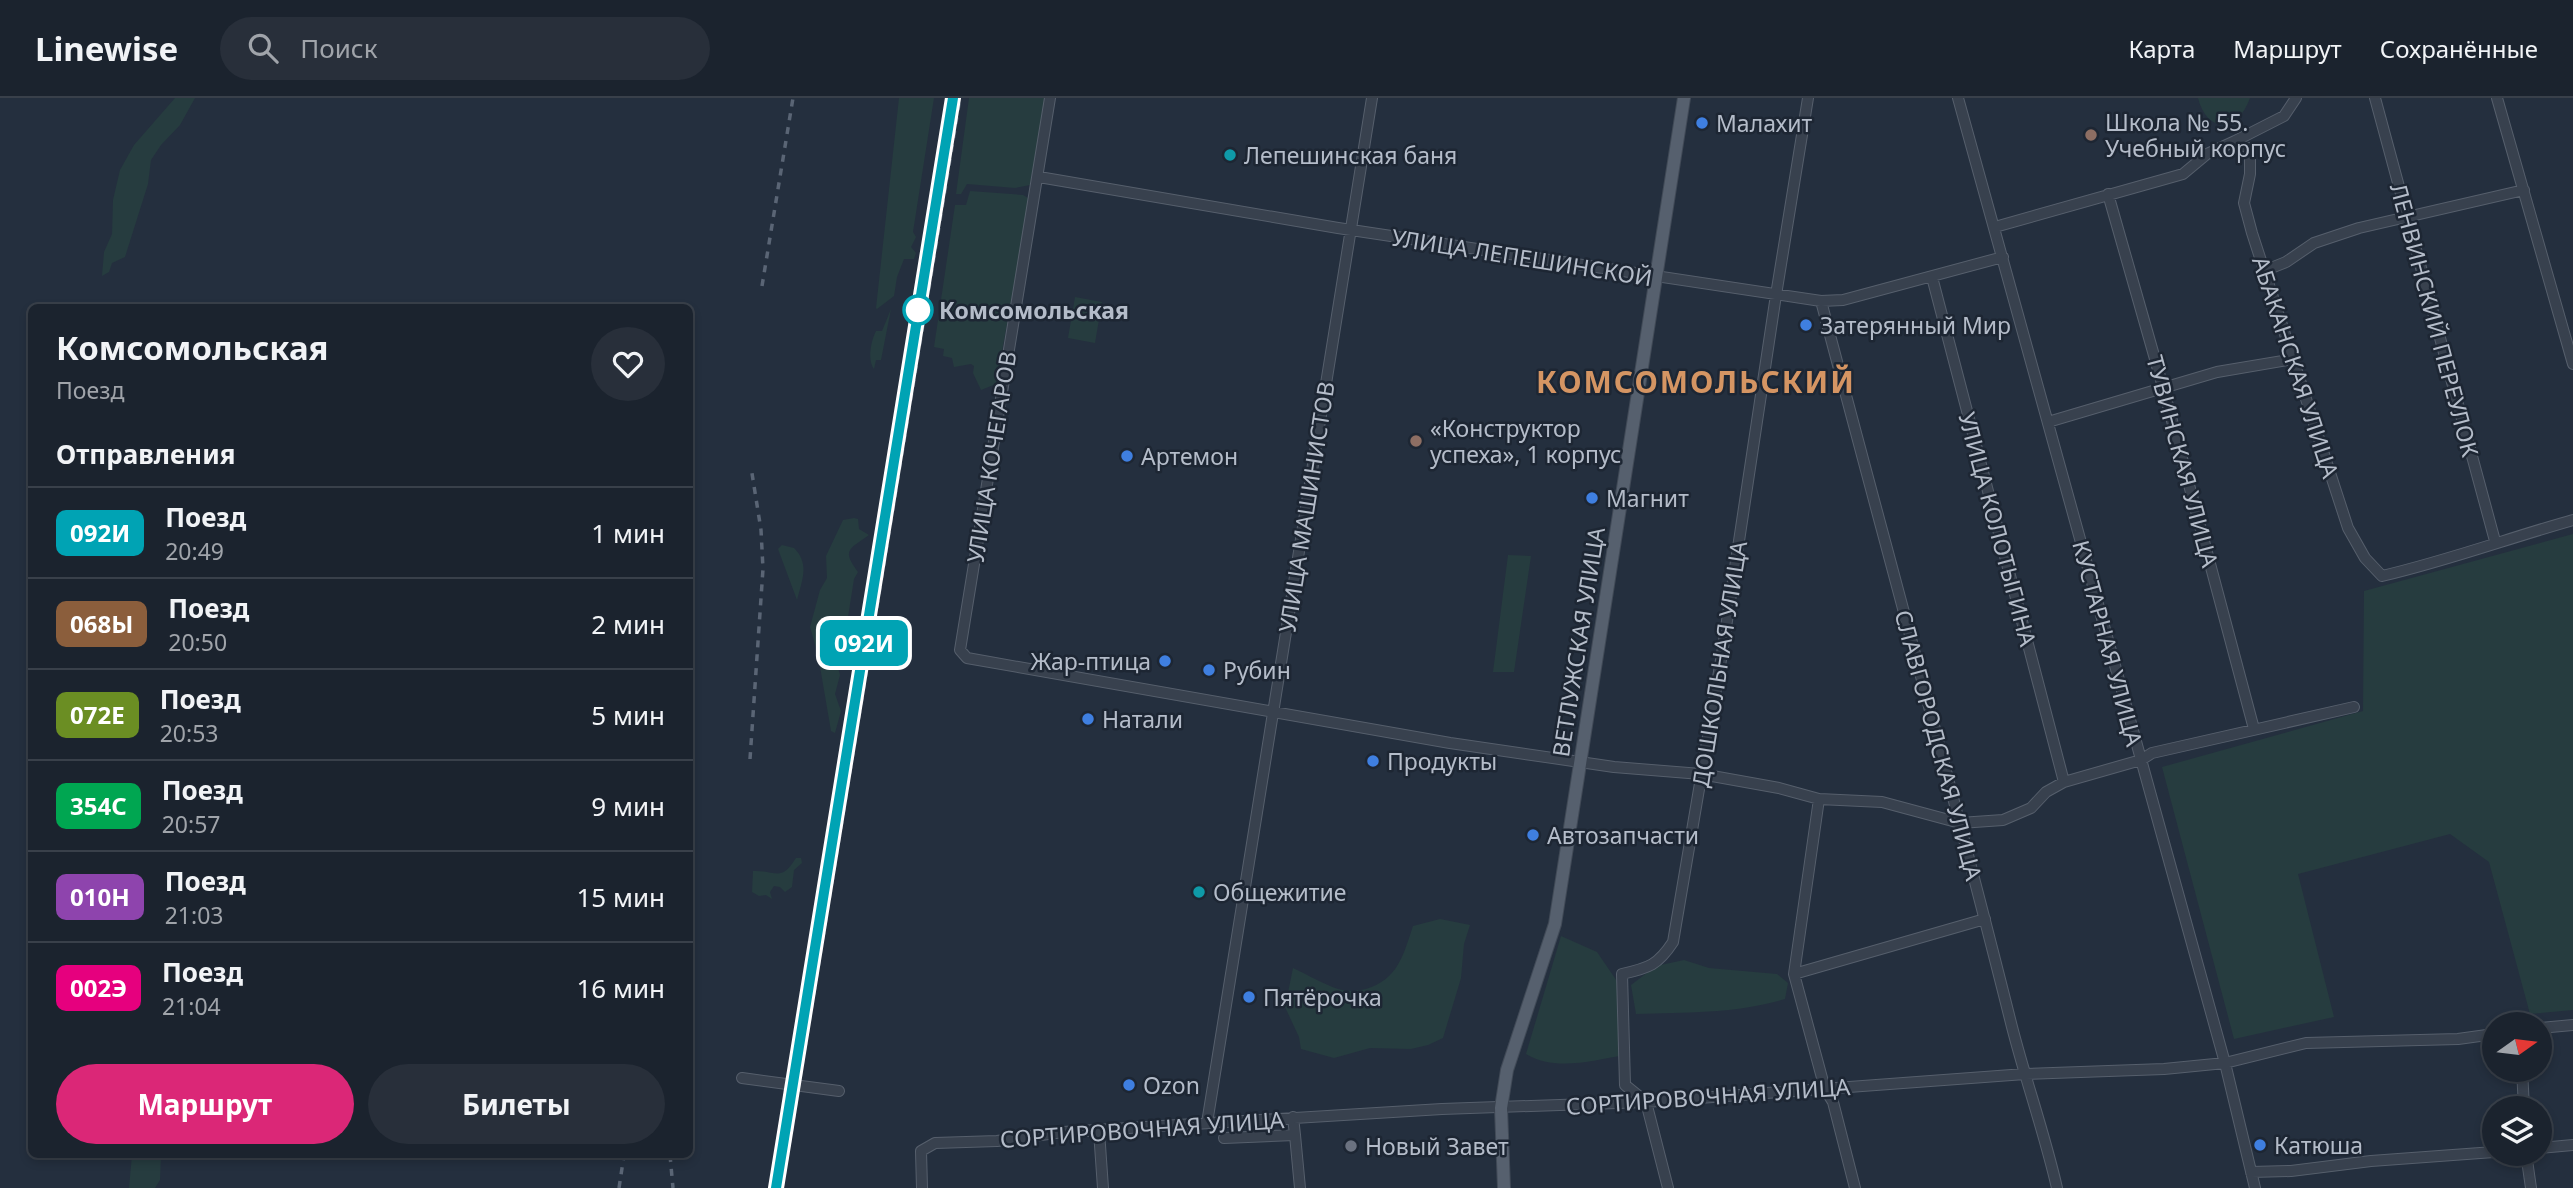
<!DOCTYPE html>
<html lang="ru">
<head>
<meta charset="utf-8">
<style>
	body { margin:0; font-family:"Noto Sans",sans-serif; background:#282f3a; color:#f1f3f6; height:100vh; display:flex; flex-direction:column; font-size:26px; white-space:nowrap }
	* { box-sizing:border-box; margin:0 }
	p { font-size:23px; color:#a0a4aa }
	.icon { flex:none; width:38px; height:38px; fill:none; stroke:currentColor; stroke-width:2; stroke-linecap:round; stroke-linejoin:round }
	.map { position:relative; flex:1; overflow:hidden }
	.sheet { position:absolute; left:28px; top:206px; width:665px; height:854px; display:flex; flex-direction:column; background:#1b232e; border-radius:10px; box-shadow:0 4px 10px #0003,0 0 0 2px #39404a }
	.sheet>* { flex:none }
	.badge { padding:0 14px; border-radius:10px; font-size:24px; line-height:46px }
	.needle { width:46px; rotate:76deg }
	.tools { position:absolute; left:2482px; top:914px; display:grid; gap:14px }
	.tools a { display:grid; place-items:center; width:70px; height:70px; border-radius:50%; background:#1b232e; box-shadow:0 4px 10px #0003,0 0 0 2px #39404a; font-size:35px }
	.map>.badge { position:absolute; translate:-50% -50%; box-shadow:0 0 0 4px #fff }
	h2 { padding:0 28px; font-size:26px; line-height:63px }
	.round { display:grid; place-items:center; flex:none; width:74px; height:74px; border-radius:37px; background:#282f3a }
	.summary { display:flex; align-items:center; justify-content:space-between; height:119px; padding:0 28px }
	h1 { font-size:33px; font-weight:700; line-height:52px }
	.button { display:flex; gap:14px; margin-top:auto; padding:14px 28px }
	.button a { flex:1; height:80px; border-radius:42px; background:#db2777; color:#fff; font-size:28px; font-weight:700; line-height:80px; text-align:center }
	.button a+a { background:#282f3a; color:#f1f3f6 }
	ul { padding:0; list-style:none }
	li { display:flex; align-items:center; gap:21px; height:91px; padding:0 28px; border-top:2px solid #39404a }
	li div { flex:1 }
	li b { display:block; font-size:26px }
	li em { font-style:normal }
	li .badge { min-width:77px; font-weight:700; text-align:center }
	header { display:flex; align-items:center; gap:42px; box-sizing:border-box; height:98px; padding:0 35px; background:#1b232e; border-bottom:2px solid #39404a }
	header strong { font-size:33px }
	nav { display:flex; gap:38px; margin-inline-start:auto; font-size:24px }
	.search { width:490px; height:63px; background:#282f3a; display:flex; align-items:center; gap:18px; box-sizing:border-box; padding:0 24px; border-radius:38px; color:#a0a4aa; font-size:26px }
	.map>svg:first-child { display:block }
</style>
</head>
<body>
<header>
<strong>Linewise</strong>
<div class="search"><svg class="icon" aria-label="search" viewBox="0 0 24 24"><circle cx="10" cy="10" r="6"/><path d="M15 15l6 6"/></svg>Поиск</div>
<nav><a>Карта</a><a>Маршрут</a><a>Сохранённые</a></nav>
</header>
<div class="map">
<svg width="2573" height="1090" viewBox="0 0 2573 1090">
	<rect width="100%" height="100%" fill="#242f3e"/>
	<path fill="#263c3f" d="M175,0h20l-15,27 -19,20 -10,15 -3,24 -23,73 -13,6 -3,9 -7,4 2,-24 8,-18 1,-34 7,-30 14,-25z
		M899,0h35l-21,134 3,5 -5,10 5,6 -2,6h-10l-7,18 -3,19 -17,13 -1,-1z
		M969,0h77l-16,87 -15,3 -48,-4 -6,10h-5z
		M2198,0h52c-12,34 -43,36 -52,0z
		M970,93l53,4 5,3 1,6 -33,180 -15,6 -8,-17 1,-7 -3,-2 -17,3 -2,-9 -9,-2 1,-7 -10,-2 21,-142h11z
		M1075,199l27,5 -7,41 -27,-5z
		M891,211l-10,51h-5l-2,9c-7,-9 -3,-28 2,-38h6z
		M854,420l4,1 1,10 10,6c-21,15 -27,15 -11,37l-4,7 -9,57v17l-8,11 3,11 -5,19 6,17 -6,22 -4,-2 -13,-76 -8,-28 10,-37 7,-12 -1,-22 17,-36z
		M2573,436v476l-43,4 -41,-152 -39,-28 -152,40 36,143 -100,22 -72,-272 201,-56 1,-120z
		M782,447l12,3c16,16 8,32 3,52l-19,-51z
		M1508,457l23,1 -17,116h-21z
		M796,760h5l1,5 -8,7 -2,17 -7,5 -5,-5 -6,-1 -4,6 2,7 -6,-4 -7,1 -7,-4 1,-21c24,-1 27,12 43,-13z
		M1440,821l30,6 -6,19 -3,34 -18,60 -15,7 -17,4 -41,-1 -36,10 -33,-9 -2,-12 -14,-30 8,-39c15,7 30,16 45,21 9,3 19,2 28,0 32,-10 37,-33 47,-63z
		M1561,838l36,16 24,35 5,68c-33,5 -70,17 -100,-1z
		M1684,862l25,8 68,6 11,9 -3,16c-50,15 -98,13 -149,15l-5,-29 25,-19z
		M132,1057h29l-1,25 -5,8h-26z"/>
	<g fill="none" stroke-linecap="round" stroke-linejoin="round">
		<defs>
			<path id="minor" d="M1050,0l-90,552 7,8 483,85 164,24 87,7 78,14 40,11 63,3 78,21 43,-3 28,-12 15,-16 18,-10 77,-22 11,-7 202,-46
				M1958,0l267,965 30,125
				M2375,0l120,443
				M2497,0l76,266
				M2235,43l49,-25 12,-18
				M1039,79l299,51 483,73 22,-1 160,-43
				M2108,96l55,193 91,342
				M1995,129l188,-53 24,-20 28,-13 15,8v25l-6,29 8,30 96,295 17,30 17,18c65,-15 127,-38 191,-56
				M2266,172l20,-8 28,-19 45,-15 165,-38
				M1932,179l132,505
				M1821,203c63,239 129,478 189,718 14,57 34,112 47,169
				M2048,324l169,-50 77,-13
				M1819,701l-25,175 31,115 8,13 22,86
				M1794,876l191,-55
				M2539,930l34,-3
				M2522,971l2,39
				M742,980l97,13
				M1207,1025l165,-1025
				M1099,1033l4,57
				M1295,1037l5,53
				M1224,1040l71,-3 -2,-18
				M2539,1050l34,-3
				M2526,1055l5,35
				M2251,1074l40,-1 80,-10 123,-9
				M922,1090l-1,-37 14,-8 62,-2 66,-9 379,-23 204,-7 379,-28 139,-5 61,-6 81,-20 152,-4 36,-5
				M1668,1090l-22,-86 -21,-17 -3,-111c27,-6 36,-9 51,-32l49,-288 54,-359 32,-197"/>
			<path id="major" d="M1504,1090l-3,-80 6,-38 48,-146 129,-826"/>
		</defs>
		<use href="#minor" stroke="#565f6c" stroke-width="12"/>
		<use href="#major" stroke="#414a57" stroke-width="14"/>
		<use href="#minor" stroke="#38414e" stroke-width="10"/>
		<use href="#major" stroke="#56606e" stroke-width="12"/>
		<path stroke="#5a6575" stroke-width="3.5" stroke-dasharray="7 7" stroke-linecap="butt" d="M762,188l31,-188
			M750,661l13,-190 -2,-39 -10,-63
			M670,1057l3,33
			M619,1090l5,-33
			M782,1090l178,-1090"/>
	</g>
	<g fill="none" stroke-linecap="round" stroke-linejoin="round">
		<defs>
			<path id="line" d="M776,1090l177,-1090"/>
		</defs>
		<use href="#line" stroke="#fff" stroke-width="16"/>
		<use href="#line" stroke="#00a3b4" stroke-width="10"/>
	</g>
	<g fill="#3f7fe0" stroke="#1d2633" stroke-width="2.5">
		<circle cx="1702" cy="25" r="7"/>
		<circle cx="1806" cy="227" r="7"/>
		<circle cx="1127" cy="358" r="7"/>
		<circle cx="1592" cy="400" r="7"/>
		<circle cx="1165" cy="563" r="7"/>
		<circle cx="1209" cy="572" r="7"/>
		<circle cx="1088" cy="621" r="7"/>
		<circle cx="1373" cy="663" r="7"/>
		<circle cx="1533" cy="737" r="7"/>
		<circle cx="1249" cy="899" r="7"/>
		<circle cx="1129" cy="987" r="7"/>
		<circle cx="2260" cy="1047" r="7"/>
	</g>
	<g fill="#8d6e63" stroke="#1d2633" stroke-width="2.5">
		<circle cx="2091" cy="37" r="7"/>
		<circle cx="1416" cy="343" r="7"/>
	</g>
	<g fill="#0f9aa8" stroke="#1d2633" stroke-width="2.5">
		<circle cx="1230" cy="57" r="7"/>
		<circle cx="1199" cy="794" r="7"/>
	</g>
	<circle fill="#fff" stroke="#00a3b4" stroke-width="3.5" cx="918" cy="212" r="14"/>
	<circle fill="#6b7280" stroke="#1d2633" stroke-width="2.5" cx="1351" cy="1048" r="7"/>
	<g text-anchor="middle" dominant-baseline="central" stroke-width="5" stroke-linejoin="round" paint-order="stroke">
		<g font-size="23" fill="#b4bcc9" stroke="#1d2633" text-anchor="start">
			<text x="2105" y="24">Школа № 55.<tspan x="2105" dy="26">Учебный корпус</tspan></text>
			<text x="1716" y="25">Малахит</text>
			<text x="1244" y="57">Лепешинская баня</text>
			<text x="1820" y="227">Затерянный Мир</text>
			<text x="1430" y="330">«Конструктор<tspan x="1430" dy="26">успеха», 1 корпус</tspan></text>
			<text x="1141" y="358">Артемон</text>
			<text x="1606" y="400">Магнит</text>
			<text x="1151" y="563" text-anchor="end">Жар-птица</text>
			<text x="1223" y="572">Рубин</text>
			<text x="1102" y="621">Натали</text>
			<text x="1387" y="663">Продукты</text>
			<text x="1547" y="737">Автозапчасти</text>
			<text x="1213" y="794">Общежитие</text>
			<text x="1263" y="899">Пятёрочка</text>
			<text x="1143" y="987">Ozon</text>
			<text x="2274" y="1047">Катюша</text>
			<text x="1365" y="1048">Новый Завет</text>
		</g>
		<g font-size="23" fill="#b4bcc9" stroke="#1d2633">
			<text transform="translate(1522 159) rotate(9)">УЛИЦА ЛЕПЕШИНСКОЙ</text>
			<text transform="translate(2435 222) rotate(75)">ЛЕНВИНСКИЙ ПЕРЕУЛОК</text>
			<text transform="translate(2296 269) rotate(72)">АБАКАНСКАЯ УЛИЦА</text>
			<text transform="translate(991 359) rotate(-81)">УЛИЦА КОЧЕГАРОВ</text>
			<text transform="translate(2183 363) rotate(75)">ТУВИНСКАЯ УЛИЦА</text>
			<text transform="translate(1306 409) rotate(-81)">УЛИЦА МАШИНИСТОВ</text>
			<text transform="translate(1998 431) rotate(75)">УЛИЦА КОЛОТЫГИНА</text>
			<text transform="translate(1578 544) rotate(-81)">ВЕТЛУЖСКАЯ УЛИЦА</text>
			<text transform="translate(2108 545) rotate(75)">КУСТАРНАЯ УЛИЦА</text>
			<text transform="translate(1719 566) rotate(-81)">ДОШКОЛЬНАЯ УЛИЦА</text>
			<text transform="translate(1939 647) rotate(75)">СЛАВГОРОДСКАЯ УЛИЦА</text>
			<text transform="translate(1708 998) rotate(-4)">СОРТИРОВОЧНАЯ УЛИЦА</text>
			<text transform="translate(1142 1031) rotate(-4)">СОРТИРОВОЧНАЯ УЛИЦА</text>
		</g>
		<g font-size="23" font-weight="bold" fill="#b4bcc9" stroke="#1d2633" text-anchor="start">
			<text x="939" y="212">Комсомольская</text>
		</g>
		<g font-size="30" font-weight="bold" letter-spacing="2" fill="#d59563" stroke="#1d2633">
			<text x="1696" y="283">КОМСОМОЛЬСКИЙ</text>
		</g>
	</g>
</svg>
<div class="tools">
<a><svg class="needle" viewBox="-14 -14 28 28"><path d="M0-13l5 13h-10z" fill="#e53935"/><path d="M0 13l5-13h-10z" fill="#a0a4aa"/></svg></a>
<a><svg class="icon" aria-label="layers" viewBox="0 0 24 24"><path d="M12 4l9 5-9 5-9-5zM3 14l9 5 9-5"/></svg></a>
</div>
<b class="badge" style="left:864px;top:545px;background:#00a3b4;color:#fff">092И</b>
<section class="sheet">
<div class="summary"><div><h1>Комсомольская</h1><p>Поезд</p></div><a class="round"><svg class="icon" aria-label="heart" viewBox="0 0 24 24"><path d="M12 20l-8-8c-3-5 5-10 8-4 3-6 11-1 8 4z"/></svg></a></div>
<h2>Отправления</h2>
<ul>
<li><span class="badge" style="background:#00a3b4;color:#fff">092И</span><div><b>Поезд</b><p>20:49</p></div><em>1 мин</em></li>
<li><span class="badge" style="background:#8b5e3c;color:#fff">068Ы</span><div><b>Поезд</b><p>20:50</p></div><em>2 мин</em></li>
<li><span class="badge" style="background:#6b8e23;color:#fff">072Е</span><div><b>Поезд</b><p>20:53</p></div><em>5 мин</em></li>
<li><span class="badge" style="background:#00a651;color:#fff">354С</span><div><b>Поезд</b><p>20:57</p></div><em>9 мин</em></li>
<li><span class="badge" style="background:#8e44ad;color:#fff">010Н</span><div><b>Поезд</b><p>21:03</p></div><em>15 мин</em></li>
<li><span class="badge" style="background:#e6007e;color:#fff">002Э</span><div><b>Поезд</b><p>21:04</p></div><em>16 мин</em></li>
</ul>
<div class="button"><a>Маршрут</a><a>Билеты</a></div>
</section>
</div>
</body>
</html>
